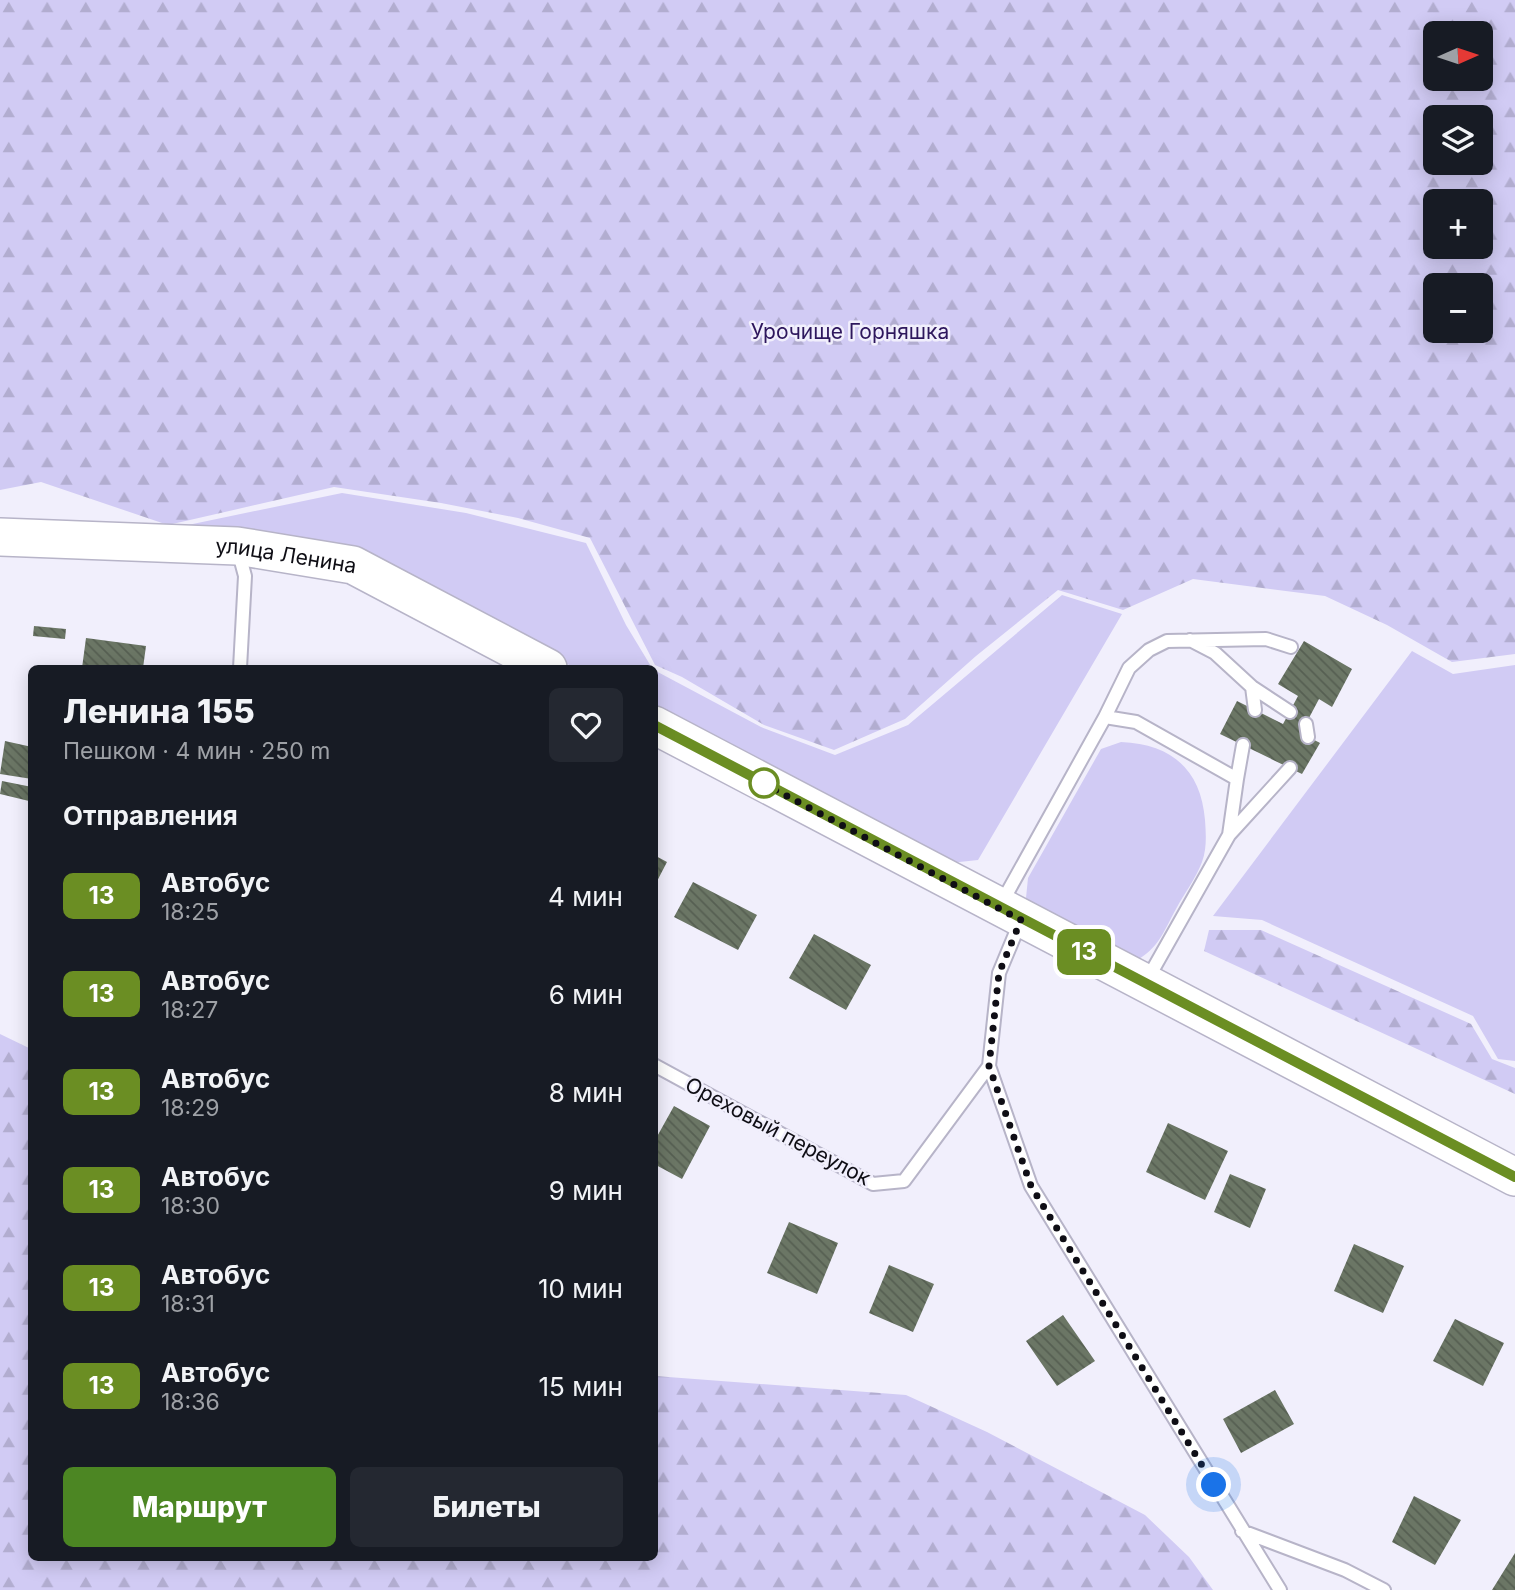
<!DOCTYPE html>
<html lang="ru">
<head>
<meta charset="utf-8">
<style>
	body { margin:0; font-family:Inter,sans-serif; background:#242831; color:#f1f3f6; height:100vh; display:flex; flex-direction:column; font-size:26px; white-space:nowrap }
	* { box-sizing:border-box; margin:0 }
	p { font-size:23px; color:#9ea1a6 }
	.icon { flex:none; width:38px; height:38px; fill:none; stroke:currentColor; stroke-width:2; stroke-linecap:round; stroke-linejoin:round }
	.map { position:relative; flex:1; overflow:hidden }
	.panel { position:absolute; left:28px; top:665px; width:630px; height:896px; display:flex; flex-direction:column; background:#171b24; border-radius:10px; box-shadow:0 4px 18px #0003 }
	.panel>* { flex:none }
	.badge { padding:0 14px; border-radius:10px; font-size:24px; line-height:46px }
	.needle { width:46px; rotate:87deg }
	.buttons { position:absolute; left:1423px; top:21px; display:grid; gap:14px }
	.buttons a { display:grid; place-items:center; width:70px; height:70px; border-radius:10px; background:#171b24; box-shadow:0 4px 18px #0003; font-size:35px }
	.you { position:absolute; width:35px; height:35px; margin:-18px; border:5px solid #fff; border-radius:50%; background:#1a73e8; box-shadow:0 0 0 10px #1a73e833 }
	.map>.badge { position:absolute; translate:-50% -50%; box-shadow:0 0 0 4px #fff }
	h2 { padding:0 35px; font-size:26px; line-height:63px }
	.round { display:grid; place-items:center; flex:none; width:74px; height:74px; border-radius:10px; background:#242831 }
	.summary { display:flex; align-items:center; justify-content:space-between; height:119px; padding:0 35px }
	h1 { font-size:33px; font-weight:800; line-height:52px }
	.primary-button { display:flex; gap:14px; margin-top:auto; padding:14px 35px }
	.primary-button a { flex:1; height:80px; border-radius:10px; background:#4c8623; color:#fff; font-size:28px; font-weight:800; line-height:80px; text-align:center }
	.primary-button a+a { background:#242831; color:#f1f3f6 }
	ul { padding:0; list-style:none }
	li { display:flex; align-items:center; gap:21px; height:98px; padding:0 35px }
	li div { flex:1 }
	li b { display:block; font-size:26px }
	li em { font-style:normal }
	li .badge { min-width:77px; font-weight:700; text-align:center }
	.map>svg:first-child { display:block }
</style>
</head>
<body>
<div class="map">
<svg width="1515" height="1590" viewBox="0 0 1515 1590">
	<defs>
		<pattern id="forest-firs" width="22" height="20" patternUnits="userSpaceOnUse" patternTransform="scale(1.75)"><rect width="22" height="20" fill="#d1cbf4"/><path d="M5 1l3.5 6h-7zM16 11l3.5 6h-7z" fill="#b2add0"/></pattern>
		<pattern id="building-back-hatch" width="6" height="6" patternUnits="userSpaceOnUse" patternTransform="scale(1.75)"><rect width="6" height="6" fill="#6b7665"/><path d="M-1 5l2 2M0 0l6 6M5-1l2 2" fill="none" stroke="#565f52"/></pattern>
	</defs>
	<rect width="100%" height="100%" fill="#f1effc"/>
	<path fill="#d1cbf4" d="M342,493l124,20 120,30 40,82 26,43h-77l-231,-119 -156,-24z
		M1062,595l60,19 -144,246 -28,3 -295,-153 -1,-40 107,57 74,28 73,-30z
		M1412,651l41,23 62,-9v396l-17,-2 -25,-43 -211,-96 -49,-4z
		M1121,742c51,2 80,28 84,78 1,14 2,28 -3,42 -6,16 -18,32 -26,47 -14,25 -16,38 -42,53l-96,-48 -12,-16 2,-20 73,-129z"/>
	<path fill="url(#forest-firs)" fill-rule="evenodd" d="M0,0h1515v654l-63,8 -65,-37 -62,-29 -132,-17 -70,31 -65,-20 -82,66 -71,63 -71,31 -70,-25 -82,-48 -27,-12 -65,-127 -72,-20 -77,-15 -107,-16 -166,38 -127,-43 -41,8zM1435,33h45v46h-45zM1435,117h45v46h-45zM1435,201h45v46h-45zM1435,285h45v46h-45z
		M1209,930h52l210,94 21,35 23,9v26l-311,-143z
		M0,1034l31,15 1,509h622l1,-182 251,19 81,37 158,83 44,42 24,33h-1213z"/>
	<path fill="url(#building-back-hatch)" d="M34,626l32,3 -1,10 -32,-3z
		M86,638l60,8 -3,22h-61z
		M1304,641l48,28 -20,38 -13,-8 -18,34 19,10 -18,31 -82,-40 17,-33 46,23 15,-28 -20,-12z
		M5,741l27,6v32l-32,-5z
		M2,781l30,6 -3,14 -29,-7z
		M654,855l13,7 -13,25z
		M693,882l64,33 -19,35 -64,-33z
		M814,934l57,31 -25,45 -57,-32z
		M674,1106l36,20 -28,53 -28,-15v-22z
		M1168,1123l60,28 -23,49 -59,-28z
		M1230,1174l36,15 -16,39 -36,-16z
		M789,1222l49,21 -21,51 -50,-21z
		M1354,1244l50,22 -21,47 -49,-22z
		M889,1265l45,19 -21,48 -44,-19z
		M1063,1315l32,46 -38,25 -31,-45z
		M1455,1319l49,24 -21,43 -50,-25z
		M1275,1390l19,34 -53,29 -18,-34z
		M1414,1496l47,24 -26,45 -43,-23z
		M1515,1553v37h-23z"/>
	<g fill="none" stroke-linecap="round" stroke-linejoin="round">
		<defs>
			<path id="lane" d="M238,550l7,26 -5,92
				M1190,640l25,13 37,34 38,25
				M1252,687l3,23
				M1105,717l24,-49 20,-18 18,-9 99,-2 25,8
				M1306,724l2,13
				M1237,779l6,-34
				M1229,835l61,-67
				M1001,904l104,-187 31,5 101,57 -8,56 -82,145
				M654,1065l219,119 31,-3 85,-115 10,-93 22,-53
				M989,1066l42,120 249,404
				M1242,1531l103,39 39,20"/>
			<g id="secondary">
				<path id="s1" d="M0,537l237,9 116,19 195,103"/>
				<path d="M654,725l861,452"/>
			</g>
		</defs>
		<use href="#lane" stroke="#b7b4c8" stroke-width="16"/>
		<use href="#secondary" stroke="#b7b4c8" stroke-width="40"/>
		<use href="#lane" stroke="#fff" stroke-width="12"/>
		<use href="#secondary" stroke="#fff" stroke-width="37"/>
	</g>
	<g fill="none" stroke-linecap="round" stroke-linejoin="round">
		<defs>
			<path id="line" d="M654,725l861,452"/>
		</defs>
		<use href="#line" stroke="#fff" stroke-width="16"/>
		<use href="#line" stroke="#6b8e23" stroke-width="10"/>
		<path stroke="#0f0e15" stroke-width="7" stroke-dasharray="0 12.6" d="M764,783l-11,-5 268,142 -22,53 -10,93 42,120 183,299"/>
	</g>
	<circle fill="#fff" stroke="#6b8e23" stroke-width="3.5" cx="764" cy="783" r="14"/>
	<g text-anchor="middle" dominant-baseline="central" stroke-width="5" stroke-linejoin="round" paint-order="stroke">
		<g font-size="21" fill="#2e175d" stroke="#f1effc">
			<text x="850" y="331">Урочище Горняшка</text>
		</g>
		<g font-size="21" fill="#0f0e15" stroke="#f1effc">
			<text stroke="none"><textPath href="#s1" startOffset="287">улица Ленина</textPath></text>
			<text transform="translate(778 1131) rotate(28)">Ореховый переулок</text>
		</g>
	</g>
</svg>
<div class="buttons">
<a><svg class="needle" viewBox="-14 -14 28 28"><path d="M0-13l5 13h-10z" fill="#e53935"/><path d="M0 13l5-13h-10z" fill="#9ea1a6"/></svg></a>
<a><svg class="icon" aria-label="layers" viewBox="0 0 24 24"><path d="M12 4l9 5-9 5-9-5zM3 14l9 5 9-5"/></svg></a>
<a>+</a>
<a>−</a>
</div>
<div class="you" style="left:1214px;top:1485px"></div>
<b class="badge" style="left:1084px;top:952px;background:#6b8e23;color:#fff">13</b>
<section class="panel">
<div class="summary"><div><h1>Ленина 155</h1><p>Пешком · 4 мин · 250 m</p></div><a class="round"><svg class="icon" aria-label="heart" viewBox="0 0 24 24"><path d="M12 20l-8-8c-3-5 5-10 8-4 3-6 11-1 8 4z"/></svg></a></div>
<h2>Отправления</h2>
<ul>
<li><span class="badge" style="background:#6b8e23;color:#fff">13</span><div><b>Автобус</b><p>18:25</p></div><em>4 мин</em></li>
<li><span class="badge" style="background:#6b8e23;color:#fff">13</span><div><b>Автобус</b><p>18:27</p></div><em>6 мин</em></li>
<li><span class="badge" style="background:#6b8e23;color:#fff">13</span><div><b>Автобус</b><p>18:29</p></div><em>8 мин</em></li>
<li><span class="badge" style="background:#6b8e23;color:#fff">13</span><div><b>Автобус</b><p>18:30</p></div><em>9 мин</em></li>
<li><span class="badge" style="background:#6b8e23;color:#fff">13</span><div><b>Автобус</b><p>18:31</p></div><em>10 мин</em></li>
<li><span class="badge" style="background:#6b8e23;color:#fff">13</span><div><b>Автобус</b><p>18:36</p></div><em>15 мин</em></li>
</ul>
<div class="primary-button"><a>Маршрут</a><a>Билеты</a></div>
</section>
</div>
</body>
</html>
